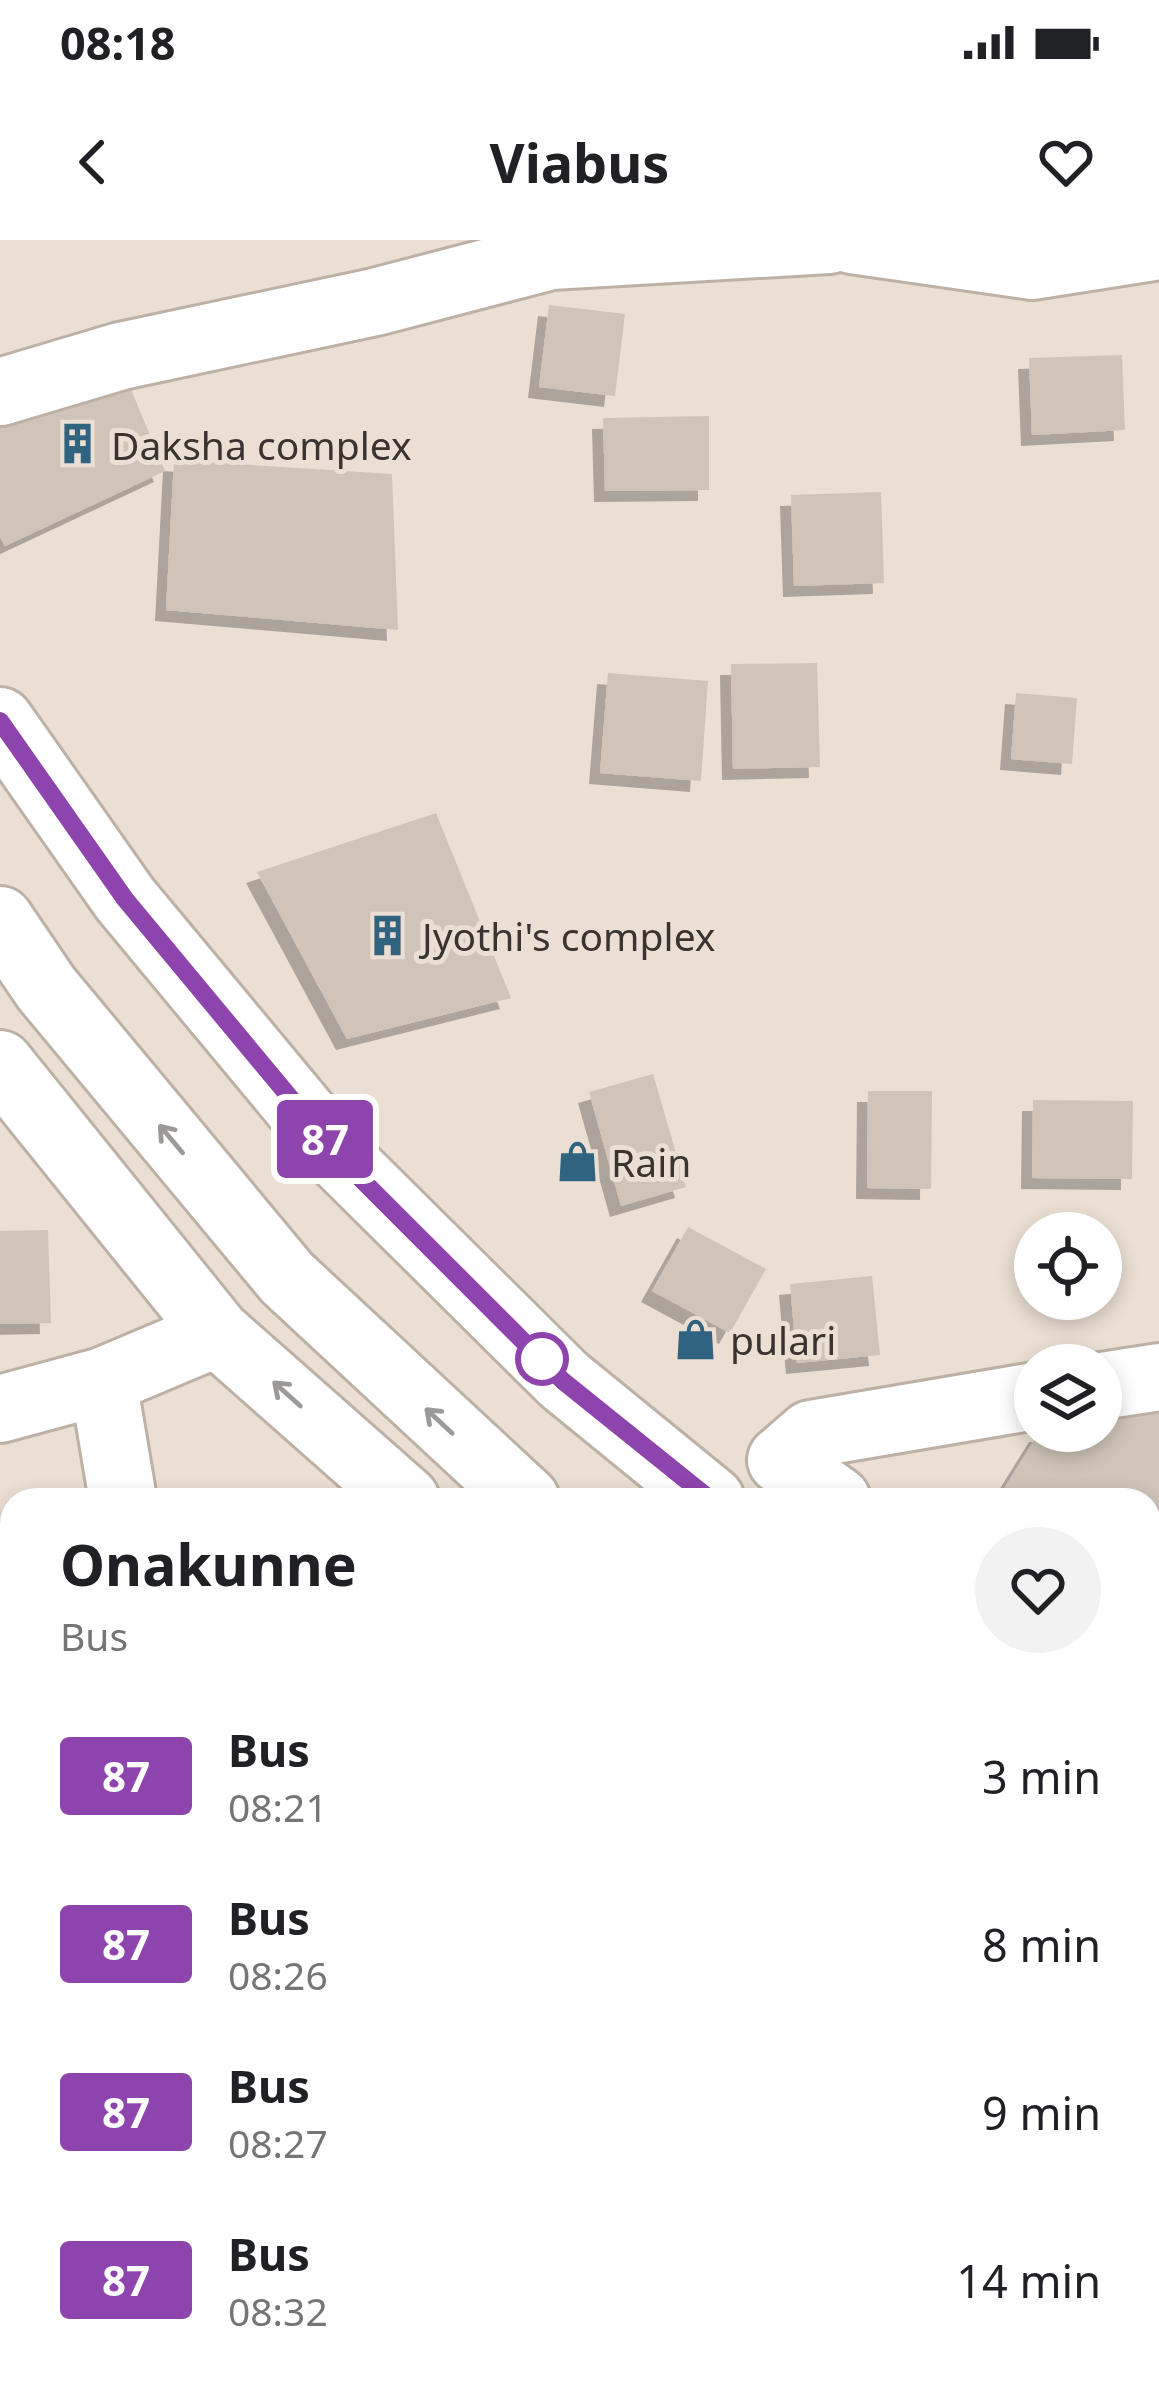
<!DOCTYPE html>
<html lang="en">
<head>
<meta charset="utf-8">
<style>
	body { margin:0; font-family:"Noto Sans",sans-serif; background:#f2f2f2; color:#202124; height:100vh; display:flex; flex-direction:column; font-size:45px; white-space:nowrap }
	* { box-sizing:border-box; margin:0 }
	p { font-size:39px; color:#757577 }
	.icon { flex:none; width:66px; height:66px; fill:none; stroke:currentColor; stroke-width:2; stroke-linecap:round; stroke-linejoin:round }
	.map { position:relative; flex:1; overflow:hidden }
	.panel { position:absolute; left:0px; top:1248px; width:1161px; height:903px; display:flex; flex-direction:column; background:#fff; border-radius:36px 36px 0 0; box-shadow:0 6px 18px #0003 }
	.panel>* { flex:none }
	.badge { padding:0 24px; border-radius:9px; font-size:42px; line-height:78px }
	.buttons { position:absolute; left:1014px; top:972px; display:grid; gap:24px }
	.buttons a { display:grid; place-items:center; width:108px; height:108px; border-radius:50%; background:#fff; box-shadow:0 6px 18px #0003; font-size:60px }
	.map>.badge { position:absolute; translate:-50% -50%; box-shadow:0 0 0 6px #fff }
	.round { display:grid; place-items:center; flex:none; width:126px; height:126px; border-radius:63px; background:#f2f2f2 }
	.headline { display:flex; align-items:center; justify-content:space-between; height:204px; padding:0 60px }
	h1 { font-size:57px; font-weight:700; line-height:90px }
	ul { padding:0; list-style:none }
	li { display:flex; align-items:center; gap:36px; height:168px; padding:0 60px }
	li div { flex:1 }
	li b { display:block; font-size:45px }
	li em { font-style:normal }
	li .badge { min-width:132px; font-weight:700; text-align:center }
	.status { display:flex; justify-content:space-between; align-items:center; height:84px; padding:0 60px; background:#fff; direction:ltr }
	.status svg { height:33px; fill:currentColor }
	header { display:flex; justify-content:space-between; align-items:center; height:156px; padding:0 60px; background:#fff; font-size:54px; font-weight:700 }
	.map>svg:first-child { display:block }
</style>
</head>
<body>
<div class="status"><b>08:18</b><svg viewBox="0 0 49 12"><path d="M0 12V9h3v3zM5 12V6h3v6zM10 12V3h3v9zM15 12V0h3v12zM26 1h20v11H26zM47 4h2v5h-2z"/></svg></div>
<header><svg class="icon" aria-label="back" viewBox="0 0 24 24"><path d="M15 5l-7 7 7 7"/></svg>Viabus<svg class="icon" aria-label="heart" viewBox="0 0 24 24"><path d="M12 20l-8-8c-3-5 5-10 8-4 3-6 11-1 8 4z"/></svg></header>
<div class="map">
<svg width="1159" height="2150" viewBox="0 0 1159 2150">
	<defs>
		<filter id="shadow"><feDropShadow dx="-11" dy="11" stdDeviation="0" flood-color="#0004"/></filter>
	</defs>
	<rect width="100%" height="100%" fill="#ebdfd3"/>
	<path fill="#d0c4b8" filter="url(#shadow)" d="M549,65l76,9 -10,82 -76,-9z
		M1122,115l3,75 -93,5 -3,-77z
		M127,140l38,91 -160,75 -5,-9v-121z
		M709,176v74l-104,1 -2,-73z
		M174,220l218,14 6,156 -232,-20z
		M881,252l3,91 -90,3 -3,-91z
		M817,423l3,104 -87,2 -2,-105z
		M608,433l100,8 -7,100 -101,-8z
		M1016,453l61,5 -5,66 -61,-5z
		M436,573l75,185 -164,41 -90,-167z
		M653,834l33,113 -65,19 -32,-114z
		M868,851h64l-1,98 -64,-1z
		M1033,860l100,1 -1,78 -100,-1z
		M688,987l78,42 -36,64 -78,-42z
		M48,990l3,93 -51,1v-93z
		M872,1036l8,79 -83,8 -7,-79z
		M1159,1163v157h-10v-60h-152l43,-69h61v-27z
		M12,1330v82l-12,2v-82z
		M12,1827v32h-1l-9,-30z
		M288,2139h74l1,11h-74z"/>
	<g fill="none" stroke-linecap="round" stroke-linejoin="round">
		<defs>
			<path id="minor" d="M852,0l181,26 126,-20
				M0,152l121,-36 254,-54 176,-46 278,-16
				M0,824l217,269 189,167
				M1101,1146l58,-9
				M0,1169l103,-28
				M123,1260l-20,-119 114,-48
				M837,1260l-56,-40 30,-26 224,-38
				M1149,1437h10
				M0,1473l12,-2
				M1149,1794l10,6
				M1081,2139l4,11"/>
			<path id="highway" d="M0,481l125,178 216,260 223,221 147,120
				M0,680l46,68 241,290 239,222
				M1149,1582l10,6
				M1149,1709l10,6"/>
		</defs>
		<use href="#minor" stroke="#bdb1a5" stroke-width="72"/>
		<use href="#highway" stroke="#bdb1a5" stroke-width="72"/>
		<use href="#minor" stroke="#fff" stroke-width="66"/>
		<use href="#highway" stroke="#fff" stroke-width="66"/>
	</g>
	<defs><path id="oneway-shaft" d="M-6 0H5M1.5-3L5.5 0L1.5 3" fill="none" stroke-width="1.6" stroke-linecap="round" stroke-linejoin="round" transform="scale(3)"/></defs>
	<g stroke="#9c9a98">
		<use href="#oneway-shaft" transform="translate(171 899) rotate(-130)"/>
		<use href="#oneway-shaft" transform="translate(287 1154) rotate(-138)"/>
		<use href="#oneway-shaft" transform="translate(439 1181) rotate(-137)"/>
	</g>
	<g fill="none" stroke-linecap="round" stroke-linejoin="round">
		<defs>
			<path id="line" d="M0,481l125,178 216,260 222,222 148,119"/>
		</defs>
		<use href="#line" stroke="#fff" stroke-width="27"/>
		<use href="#line" stroke="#8e44ad" stroke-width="18"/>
	</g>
	<defs>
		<symbol id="building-bare" viewBox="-9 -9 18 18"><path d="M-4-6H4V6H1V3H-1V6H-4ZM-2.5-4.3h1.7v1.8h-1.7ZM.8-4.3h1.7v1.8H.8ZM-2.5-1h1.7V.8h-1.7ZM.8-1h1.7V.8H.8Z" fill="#306380" stroke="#ebdfd3" stroke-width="2.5" paint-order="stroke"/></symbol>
		<symbol id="shop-bare" viewBox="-9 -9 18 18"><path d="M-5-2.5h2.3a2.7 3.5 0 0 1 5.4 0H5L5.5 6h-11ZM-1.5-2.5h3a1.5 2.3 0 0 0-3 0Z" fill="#306380" stroke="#ebdfd3" stroke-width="2.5" paint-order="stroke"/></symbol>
	</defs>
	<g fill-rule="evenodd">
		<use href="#building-bare" x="48" y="174" width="59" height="59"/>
		<use href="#building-bare" x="358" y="666" width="59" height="59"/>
		<use href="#shop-bare" x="548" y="892" width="59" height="59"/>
		<use href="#shop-bare" x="666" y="1070" width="59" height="59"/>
	</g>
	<circle fill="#fff" stroke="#8e44ad" stroke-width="6" cx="542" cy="1119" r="24"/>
	<g text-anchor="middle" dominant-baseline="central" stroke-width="10" stroke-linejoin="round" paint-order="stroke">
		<g font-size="39" fill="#393430" stroke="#ebdfd3" text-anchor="start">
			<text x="111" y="204">Daksha complex</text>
			<text x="422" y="695">Jyothi's complex</text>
			<text x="611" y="921">Rain</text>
			<text x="730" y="1099">pulari</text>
		</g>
	</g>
</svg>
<div class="buttons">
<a><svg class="icon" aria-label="locate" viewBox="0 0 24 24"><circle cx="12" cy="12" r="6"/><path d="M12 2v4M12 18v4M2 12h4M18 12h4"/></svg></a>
<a><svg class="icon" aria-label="layers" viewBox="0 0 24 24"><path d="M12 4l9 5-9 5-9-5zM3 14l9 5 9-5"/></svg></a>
</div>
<b class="badge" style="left:325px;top:899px;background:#8e44ad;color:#fff">87</b>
<section class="panel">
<div class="headline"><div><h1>Onakunne</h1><p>Bus</p></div><a class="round"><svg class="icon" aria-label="heart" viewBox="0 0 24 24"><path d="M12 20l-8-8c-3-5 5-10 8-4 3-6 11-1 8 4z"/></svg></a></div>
<ul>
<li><span class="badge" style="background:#8e44ad;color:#fff">87</span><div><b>Bus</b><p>08:21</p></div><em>3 min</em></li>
<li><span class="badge" style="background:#8e44ad;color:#fff">87</span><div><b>Bus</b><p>08:26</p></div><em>8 min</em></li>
<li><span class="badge" style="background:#8e44ad;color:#fff">87</span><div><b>Bus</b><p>08:27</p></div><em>9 min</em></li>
<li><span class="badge" style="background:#8e44ad;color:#fff">87</span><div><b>Bus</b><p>08:32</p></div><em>14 min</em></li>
</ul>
</section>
</div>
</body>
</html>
